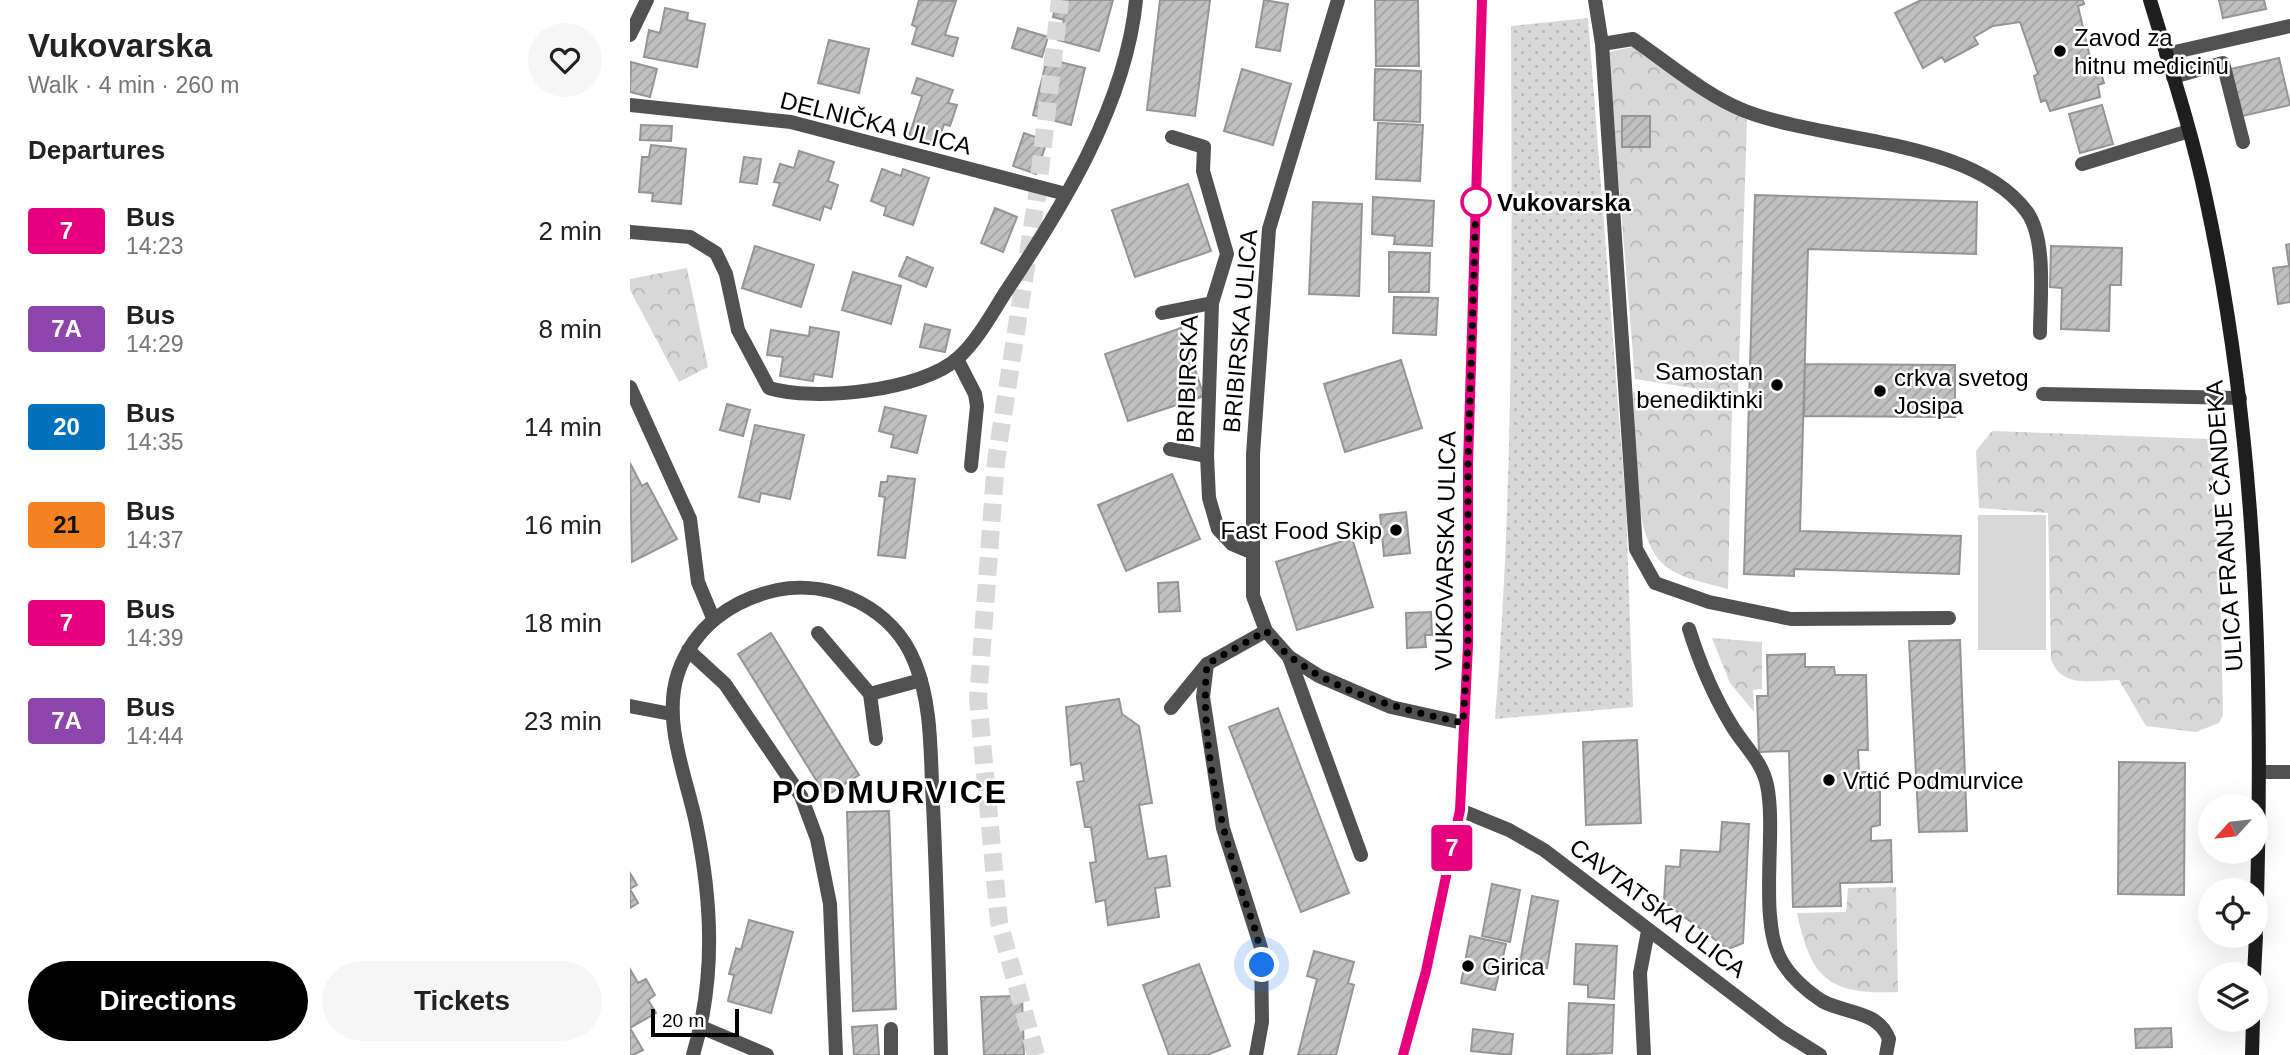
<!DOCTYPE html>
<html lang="en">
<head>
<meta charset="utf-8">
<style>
	body { margin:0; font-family:Helvetica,sans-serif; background:#f6f6f6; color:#222; height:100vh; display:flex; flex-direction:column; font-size:26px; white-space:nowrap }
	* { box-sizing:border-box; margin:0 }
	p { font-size:23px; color:#767676 }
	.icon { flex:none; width:38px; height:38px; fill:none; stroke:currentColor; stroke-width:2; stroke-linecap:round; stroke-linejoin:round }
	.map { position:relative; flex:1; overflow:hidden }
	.panel { display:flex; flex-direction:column; background:#fff; width:630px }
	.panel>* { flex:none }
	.badge { padding:0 14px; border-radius:5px; font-size:24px; line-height:46px }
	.needle { width:46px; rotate:243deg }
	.fabs { position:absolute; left:1568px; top:794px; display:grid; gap:14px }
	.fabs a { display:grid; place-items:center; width:70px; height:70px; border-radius:50%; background:#fff; box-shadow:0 7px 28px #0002; font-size:35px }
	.scale { position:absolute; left:21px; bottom:18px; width:88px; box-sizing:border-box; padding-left:7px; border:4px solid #000; border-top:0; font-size:19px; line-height:24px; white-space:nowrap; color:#000; -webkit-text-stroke:5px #fff; paint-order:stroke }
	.you { position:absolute; width:35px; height:35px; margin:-18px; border:5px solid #fff; border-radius:50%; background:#1a73e8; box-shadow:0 0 0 10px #1a73e833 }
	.map>.badge { position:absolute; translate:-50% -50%; box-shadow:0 0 0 4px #fff }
	h2 { padding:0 28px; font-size:26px; line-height:63px }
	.round { display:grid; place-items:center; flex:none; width:74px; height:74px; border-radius:37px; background:#f6f6f6 }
	.headline { display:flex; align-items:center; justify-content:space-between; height:119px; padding:0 28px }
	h1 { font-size:33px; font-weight:700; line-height:52px }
	.button { display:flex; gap:14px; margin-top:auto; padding:14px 28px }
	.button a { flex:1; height:80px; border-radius:42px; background:#000; color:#fff; font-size:28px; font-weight:700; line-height:80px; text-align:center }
	.button a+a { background:#f6f6f6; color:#222 }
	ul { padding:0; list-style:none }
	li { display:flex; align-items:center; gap:21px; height:98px; padding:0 28px }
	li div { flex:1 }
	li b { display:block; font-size:26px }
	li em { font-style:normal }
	li .badge { min-width:77px; font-weight:700; text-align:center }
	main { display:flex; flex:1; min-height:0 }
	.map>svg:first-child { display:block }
</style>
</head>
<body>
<main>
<section class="panel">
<div class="headline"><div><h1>Vukovarska</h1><p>Walk · 4 min · 260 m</p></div><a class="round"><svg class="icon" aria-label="heart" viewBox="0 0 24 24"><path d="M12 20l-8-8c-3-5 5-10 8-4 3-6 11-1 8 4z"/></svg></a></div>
<h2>Departures</h2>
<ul>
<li><span class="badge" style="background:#e6007e;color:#fff">7</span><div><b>Bus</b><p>14:23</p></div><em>2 min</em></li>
<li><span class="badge" style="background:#8e44ad;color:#fff">7A</span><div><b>Bus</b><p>14:29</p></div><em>8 min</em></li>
<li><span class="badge" style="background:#0072bc;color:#fff">20</span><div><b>Bus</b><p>14:35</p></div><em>14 min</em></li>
<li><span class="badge" style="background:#f58220;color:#111">21</span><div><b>Bus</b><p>14:37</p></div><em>16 min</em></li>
<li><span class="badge" style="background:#e6007e;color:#fff">7</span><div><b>Bus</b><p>14:39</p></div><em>18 min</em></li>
<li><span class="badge" style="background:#8e44ad;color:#fff">7A</span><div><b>Bus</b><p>14:44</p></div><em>23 min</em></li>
</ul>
<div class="button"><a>Directions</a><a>Tickets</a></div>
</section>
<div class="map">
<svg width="1660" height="1055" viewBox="0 0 1660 1055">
	<defs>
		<pattern id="forest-crowns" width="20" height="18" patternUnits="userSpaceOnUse" patternTransform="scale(1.75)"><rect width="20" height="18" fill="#d8d8d8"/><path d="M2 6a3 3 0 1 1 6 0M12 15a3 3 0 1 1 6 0" fill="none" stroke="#b8b8b8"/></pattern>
		<pattern id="garden-dots" width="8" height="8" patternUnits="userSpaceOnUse" patternTransform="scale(1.75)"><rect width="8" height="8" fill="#d8d8d8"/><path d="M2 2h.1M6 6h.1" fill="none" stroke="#b8b8b8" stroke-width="1.8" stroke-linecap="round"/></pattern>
		<pattern id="building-hatch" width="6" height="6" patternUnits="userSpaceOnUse" patternTransform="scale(1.75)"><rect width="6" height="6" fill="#c0c0c0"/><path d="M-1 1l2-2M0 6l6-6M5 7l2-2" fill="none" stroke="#a3a3a3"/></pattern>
	</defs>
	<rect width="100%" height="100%" fill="#fff"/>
	<path fill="url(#forest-crowns)" d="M1003,47l114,73 -9,275 -103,-16 -27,-327z
		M57,268l21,99 -29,15 -49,-92v-11z
		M1003,392l74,6 25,11 -4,180c-21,-6 -48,-10 -65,-25 -34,-32 -27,-126 -30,-172z
		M1362,431l218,8 10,134 3,142 -4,8 -23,9 -50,-6 -27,-46c-26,0 -58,9 -68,-21l-3,-146 -69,-5 -3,-57z
		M1082,638l50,4v47l-9,1 1,22 -24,-29z
		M1266,887l2,105c-68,3 -87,-12 -101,-79l49,-1 2,-24z"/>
	<path fill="url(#garden-dots)" d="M958,18l38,489 7,200 -138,12c19,-230 17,-463 16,-693z"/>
	<path fill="#d8d8d8" d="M1348,515h68v135h-68z"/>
	<path fill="url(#building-hatch)" stroke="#959595" stroke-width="2" d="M289,0l37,1 -11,34 13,3 -5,18 -41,-12 5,-17 -5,-2z
		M427,0h56l-14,51 -41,-11 6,-20 -11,-3z
		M530,0h50l-15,116 -48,-6z
		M634,0l24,4 -8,47 -24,-4z
		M745,0h43l1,66h-43z
		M1291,0h162l1,4 -6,2 13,56 6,-2 7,23 -6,2 2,12 -50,14 -4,-11 -5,2 -7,-26 4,-2 -18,-52 -27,4 -19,11 4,7 -33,18 -3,-5 -19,11 -28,-55z
		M1589,0h45l2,9 -43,9z
		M35,8l23,5 -1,7 18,4 -8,43 -53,-10 5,-27 11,3z
		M388,28l30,9 -6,20 -30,-9z
		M199,40l40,9 -10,44 -41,-10z
		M1649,58l11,47 -48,11 -11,-47z
		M417,59l38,9 -14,57 -38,-10z
		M1,62l26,7 -7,28 -20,-5z
		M612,69l49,15 -18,61 -49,-14z
		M745,69l46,2 -1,51 -46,-2z
		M287,78l36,12 -5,13 9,2 -7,21 -6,-2 -7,21 -28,-9 13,-40 -10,-3z
		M1472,105l11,39 -33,9 -11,-39z
		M992,116h28v31h-28z
		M748,123l45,2 -3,56 -44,-2z
		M11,125l31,1 -1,15 -31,-1z
		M394,133l23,8 -11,33 -23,-8z
		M21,145l35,4 -5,55 -29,-3 1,-8 -14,-1 3,-35h7z
		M169,151l35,11 -6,19 10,4 -7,24 -7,-3 -4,14 -47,-15 7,-22 -6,-1 6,-18 14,4z
		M114,157l17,2 -4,25 -17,-2z
		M252,169l19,7 2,-7 26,9 -16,47 -29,-10 2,-8 -15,-6z
		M558,184l23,67 -76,26 -23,-67z
		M1125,195l222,7 -1,52 -168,-5 -8,282 161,5 -2,38 -165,-5v7l-50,-2z
		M743,197l61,4 -2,45 -38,-2 1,-8 -23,-2z
		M683,202l49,2 -3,92 -50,-2z
		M365,208l22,9 -14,35 -22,-9z
		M1660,244v58l-12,2 -5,-36 16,-2 -3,-21z
		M125,246l59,19 -13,42 -59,-19z
		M1421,246l71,2 -1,37h-11l-1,46 -48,-2 1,-41 -12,-1z
		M759,252l41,1 -1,39h-40z
		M277,257l26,11 -7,19 -27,-11z
		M223,272l48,14 -10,38 -49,-14z
		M764,297l44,1 -2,37 -43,-2z
		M295,324l25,6 -5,22 -25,-5z
		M180,327l29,5 -7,45 -18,-3 -1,7 -33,-5 3,-19 -16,-2 4,-25 38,6z
		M551,328l23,68 -76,25 -23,-67z
		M771,360l21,68 -77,24 -21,-68z
		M1175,364l150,1v52l-151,-1z
		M97,404l23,6 -7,26 -23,-6z
		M255,407l41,9 -9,37 -26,-6 3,-12 -15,-4z
		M125,425l49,10 -14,64 -29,-6 -2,9 -20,-5z
		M0,463l12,23 5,-3 30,56 -45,23z
		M542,474l28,65 -74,32 -28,-66z
		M258,476l27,3 -10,79 -27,-3 7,-58 -6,-1 2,-14h6z
		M776,512l4,41 -26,3 -4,-41z
		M722,538l21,69 -76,23 -21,-68z
		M548,582l2,29 -21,1 -1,-29z
		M801,612l1,23h-7l1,12 -19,1 -1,-35z
		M141,633l88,142 -33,21 -88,-142z
		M1330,640l7,191 -48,1 -10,-191z
		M1175,654v13h29l1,8h31l2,75h-10l1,22h9v16l12,4v33l-9,2v14l20,-1 1,42 -52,1 1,23 -48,1 -4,-156 -30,1 -2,-56h11l-1,-41z
		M489,699l3,15 17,12 13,77 -13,2 9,54 18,-3 4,30 -15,2 4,29 -51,8 -3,-25 -9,2 -6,-39 6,-1 -5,-35h-6l-8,-45 7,-1 -3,-18 -10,2 -5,-58z
		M648,708l71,185 -48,19 -72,-185z
		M1007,740l4,83 -55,2 -3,-83z
		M1489,762l66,1 -1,132 -66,-1z
		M259,811l7,198 -43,2 -6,-199z
		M1092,822l27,2 -6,119 -15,6 -64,-47 2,-36 14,1 1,-17 39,2z
		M0,873l7,12 -7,4 8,14 -8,5z
		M862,884l28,6 -10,52 -28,-6z
		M902,896l26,5 -11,67 -27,-5z
		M119,920l44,12 -22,81 -43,-12 6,-26 -5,-1 7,-26 5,2z
		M840,936l36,8 -11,46 -34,-7z
		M946,944l41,2 -3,53 -26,-2v-12l-14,-1z
		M684,951l40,11 -6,21 6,2 -18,70h-38l19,-76 -10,-3z
		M569,964l31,82 -23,9h-38l-26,-70z
		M0,969l8,14 8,-4 9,16 -7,5 8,13 -26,15 13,22 -10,5h-3z
		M392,996l2,59h-40l-3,-58z
		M939,1003l45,2 -2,48 -45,2z
		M247,1025l2,30h-25l-2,-28z
		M1541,1028l1,19 -36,1 -1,-19z
		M843,1029l40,5 -2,21 -40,-4z"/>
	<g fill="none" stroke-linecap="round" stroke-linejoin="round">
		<path stroke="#d9d9d9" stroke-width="18" stroke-dasharray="18 9" stroke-linecap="butt" d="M406,1055l-37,-133 -21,-223 18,-238 41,-265 23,-196"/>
		<path stroke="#515151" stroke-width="14" d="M965,0l7,44 34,505 19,34 54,19 82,17 158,-1
			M972,44l31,-5c35,24 72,56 112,72 83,32 227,27 282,101 20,28 13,88 13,121
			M1536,54l124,-28
			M1543,77l50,-14 20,79
			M542,137l32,10 -1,24 24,83 -15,49 -5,153 2,42 9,31 14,15 19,8
			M1452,164l107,-33
			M532,313l50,-10
			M327,359l18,35 2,12 -6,60
			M0,387l60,132 8,63 15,36
			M1413,394l197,4
			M540,449l37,7
			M1059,629c11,35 24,66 43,97 12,20 30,35 35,59 10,48 -9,133 14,175 9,16 26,31 41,41 24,13 56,9 67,38l-3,16
			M188,633l52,61 51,-14
			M659,657l72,198
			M240,694l6,45
			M541,708l36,-44
			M71,1027l66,28
			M261,1055v-26"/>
		<path stroke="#515151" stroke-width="14" d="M708,0l-69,229 -16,225v142l13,35 23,26 30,19 72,31 72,16
			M0,35l17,-35
			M0,105l161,17 275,72
			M0,232l60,5 26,16 10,21 12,56 31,58c44,14 153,3 189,-30 19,-17 33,-43 47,-65 57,-85 121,-189 131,-293
			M58,650l37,34 76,112 16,43 13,65 6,151
			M0,706l41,8
			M1631,772h29
			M830,810l49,20 35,20 239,182 37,23
			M63,1055c23,-77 19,-154 3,-232 -10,-47 -34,-102 -18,-150 16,-46 53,-73 99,-83 56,-11 117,19 138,73 18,44 15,95 18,141 4,83 6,167 8,251
			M626,1055l6,-33 -1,-74 -38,-120 -20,-131 4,-33 59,-33
			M1014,1055l-4,-82 8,-42"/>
		<path stroke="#1e1e1e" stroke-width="14" d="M1520,0c20,66 42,132 56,199 52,240 58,489 50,733
			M1624,975l2,-39
			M773,1055l23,-84 34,-161 8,-165v-181l14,-464
			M1622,1055l1,-35"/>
	</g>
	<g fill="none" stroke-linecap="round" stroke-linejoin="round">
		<defs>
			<path id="line" d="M773,1055l23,-84 34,-161 8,-165v-181l14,-464"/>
		</defs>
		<use href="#line" stroke="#fff" stroke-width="16"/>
		<use href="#line" stroke="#e6007e" stroke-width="10"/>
		<path stroke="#000" stroke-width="7" stroke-dasharray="0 12.6" d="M632,965c-2,-32 -16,-57 -25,-88 -20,-68 -37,-142 -30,-213l59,-33c8,9 16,20 26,27 50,37 112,52 171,65l5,-78v-181l8,-262"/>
	</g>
	<g fill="#000" stroke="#fff" stroke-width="2.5">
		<circle cx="1430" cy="51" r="7"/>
		<circle cx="1147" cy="385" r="7"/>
		<circle cx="1250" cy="391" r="7"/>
		<circle cx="766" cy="530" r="7"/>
		<circle cx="1199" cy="780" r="7"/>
		<circle cx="838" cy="966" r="7"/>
	</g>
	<circle fill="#fff" stroke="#e6007e" stroke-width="3.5" cx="846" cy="202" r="14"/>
	<g text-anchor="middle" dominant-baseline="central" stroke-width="5" stroke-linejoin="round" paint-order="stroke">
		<g font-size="24" fill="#000" stroke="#fff" text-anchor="start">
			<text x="1444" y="37">Zavod za<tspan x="1444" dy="28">hitnu medicinu</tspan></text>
			<text x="1133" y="371" text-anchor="end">Samostan<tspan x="1133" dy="28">benediktinki</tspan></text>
			<text x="1264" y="377">crkva svetog<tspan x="1264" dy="28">Josipa</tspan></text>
			<text x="752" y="530" text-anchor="end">Fast Food Skip</text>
			<text x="1213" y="780">Vrtić Podmurvice</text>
			<text x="852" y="966">Girica</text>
		</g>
		<g font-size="24" fill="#000" stroke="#fff">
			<text transform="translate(246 123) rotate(14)">DELNIČKA ULICA</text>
			<text transform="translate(610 331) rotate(-85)">BRIBIRSKA ULICA</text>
			<text transform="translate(557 379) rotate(-88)">BRIBIRSKA</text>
			<text transform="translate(1594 526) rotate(-94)">ULICA FRANJE ČANDEKA</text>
			<text transform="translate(815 551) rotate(-89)">VUKOVARSKA ULICA</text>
			<text transform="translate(1028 908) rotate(37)">CAVTATSKA ULICA</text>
		</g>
		<g font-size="24" font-weight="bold" fill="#000" stroke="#fff" text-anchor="start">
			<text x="867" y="202">Vukovarska</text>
		</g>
		<g font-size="32" font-weight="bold" letter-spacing="2" fill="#000" stroke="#fff">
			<text x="260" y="792">PODMURVICE</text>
		</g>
	</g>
</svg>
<div class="fabs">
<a><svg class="needle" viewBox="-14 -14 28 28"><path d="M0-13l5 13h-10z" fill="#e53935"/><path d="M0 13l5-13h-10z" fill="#767676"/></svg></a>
<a><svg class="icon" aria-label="locate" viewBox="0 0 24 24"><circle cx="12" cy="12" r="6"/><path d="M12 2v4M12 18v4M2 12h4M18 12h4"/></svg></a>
<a><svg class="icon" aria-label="layers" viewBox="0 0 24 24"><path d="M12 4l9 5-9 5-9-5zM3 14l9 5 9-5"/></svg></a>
</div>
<div class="scale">20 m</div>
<div class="you" style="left:632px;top:965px"></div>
<b class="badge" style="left:822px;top:848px;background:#e6007e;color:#fff">7</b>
</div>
</main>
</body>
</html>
